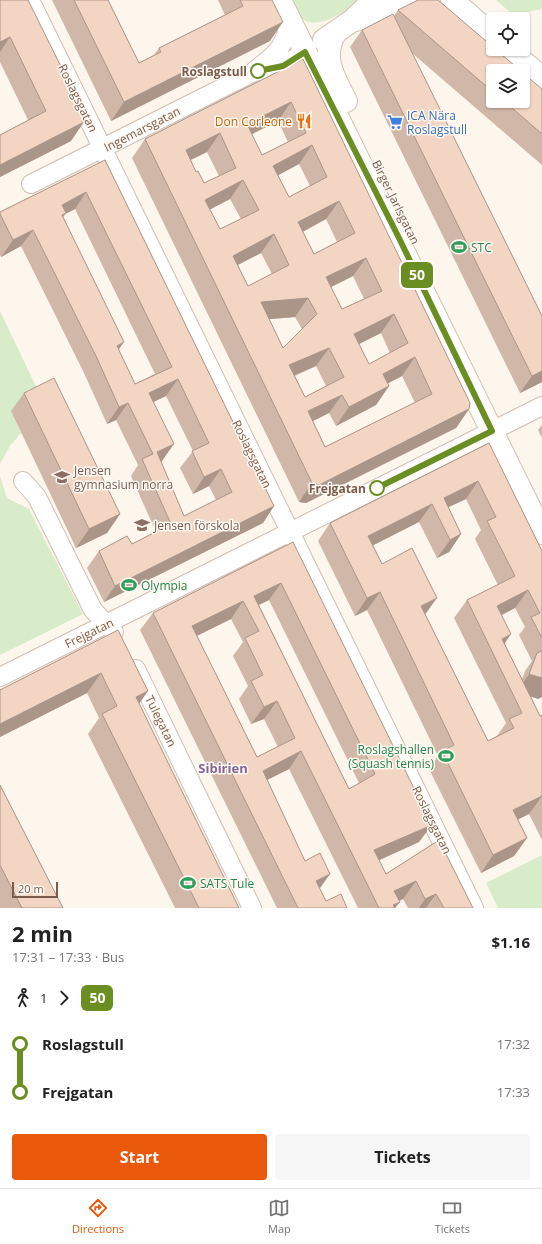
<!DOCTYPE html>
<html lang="en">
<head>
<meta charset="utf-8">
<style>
	body { margin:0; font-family:"Open Sans",sans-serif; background:#f6f6f6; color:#222; height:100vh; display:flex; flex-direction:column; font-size:15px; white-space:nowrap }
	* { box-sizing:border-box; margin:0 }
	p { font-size:13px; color:#767676 }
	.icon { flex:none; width:22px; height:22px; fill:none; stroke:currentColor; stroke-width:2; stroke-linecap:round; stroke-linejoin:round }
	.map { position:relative; height:908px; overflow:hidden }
	.drawer { display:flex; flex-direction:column; background:#fff; flex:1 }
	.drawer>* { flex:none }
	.badge { padding:0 8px; border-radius:6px; font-size:14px; line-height:26px }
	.fabs { position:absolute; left:486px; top:12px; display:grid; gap:8px }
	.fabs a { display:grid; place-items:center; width:44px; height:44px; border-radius:4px; background:#fff; box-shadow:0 1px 3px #0004; font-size:20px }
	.scale { position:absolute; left:12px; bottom:10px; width:46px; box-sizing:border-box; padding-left:4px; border:2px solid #7a5c4d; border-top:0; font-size:11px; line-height:14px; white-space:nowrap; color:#7a5c4d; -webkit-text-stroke:3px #fffaf3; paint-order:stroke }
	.map>.badge { position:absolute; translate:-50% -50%; box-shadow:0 0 0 2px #fff }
	.legs { display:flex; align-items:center; gap:6px; height:44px; padding:0 12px; font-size:13px }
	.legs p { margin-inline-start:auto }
	.head { display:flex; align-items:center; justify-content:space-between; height:68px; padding:0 12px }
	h1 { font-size:22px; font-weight:700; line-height:30px }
	.button { display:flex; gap:8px; margin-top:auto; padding:8px 12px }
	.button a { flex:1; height:46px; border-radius:4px; background:#ea580c; color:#fff; font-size:16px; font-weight:700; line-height:46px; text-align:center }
	.button a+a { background:#f6f6f6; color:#222 }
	ul { padding:0 12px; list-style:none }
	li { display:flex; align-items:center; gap:14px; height:48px; font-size:15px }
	li i { display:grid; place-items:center; width:6px; height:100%; margin:0 5px; background:currentColor }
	li i::after { content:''; width:10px; height:10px; margin:-5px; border:3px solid; border-radius:50%; background:#fff }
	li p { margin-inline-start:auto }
	li:first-child i { background:linear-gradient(#0000 50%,currentColor 0) }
	li:last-child i { background:linear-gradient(currentColor 50%,#0000 0) }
	.tabs { display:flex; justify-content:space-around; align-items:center; height:56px; border-top:1px solid #e0e0e0; background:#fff; font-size:11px; color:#767676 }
	.tabs a { display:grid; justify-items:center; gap:2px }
	.tabs .current { color:#ea580c }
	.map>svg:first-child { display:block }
</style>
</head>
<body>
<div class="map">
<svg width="542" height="908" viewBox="0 0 542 908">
	<rect width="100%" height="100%" fill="#fdf6ec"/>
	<path fill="#d8ecc9" d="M291,0h71l-5,4c-15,8 -41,28 -57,13 -4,-4 -6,-12 -9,-17z
		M496,0h46v9l-29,6z
		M0,311l41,86 -29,14 9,22 -11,13 -10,18z
		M0,476l7,22 22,11 54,105 -83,41z
		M542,855v53h-44l-12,-25z"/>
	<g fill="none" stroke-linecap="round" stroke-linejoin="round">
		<defs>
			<path id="street" d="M30,0l444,908
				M255,72l28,-6 22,-14
				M31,184l221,-111c23,-19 34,-24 37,-54
				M23,481l14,16 56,113 21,22
				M136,669l116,239
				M0,677l542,-271"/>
			<path id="secondary" d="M280,0l262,533
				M452,0l41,36
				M356,20l22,-6 36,-14
				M336,32c-16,24 -2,46 10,69
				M324,40l29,-20 21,-20
				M508,49l34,29"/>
		</defs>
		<use href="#street" stroke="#d1beb0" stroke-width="20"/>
		<use href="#secondary" stroke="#d6c0b0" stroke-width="24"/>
		<use href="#street" stroke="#fff" stroke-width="18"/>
		<use href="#secondary" stroke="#fff" stroke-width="22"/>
	</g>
	<path fill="#d1b7a8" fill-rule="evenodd" d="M0,0l71,141 -71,36v-42l28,-15 -28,-58z
		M52,0h56l31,63 15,-8 5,-7 66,-33 -7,-15h54l-2,41 -159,80z
		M398,10l95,61v30h30l19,-12v76l-130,-112 130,263v66l-22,11 -170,-346 12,-17 32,-14z
		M303,59l166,350 -13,19 -150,75 -7,-1 -167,-344 13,-19zM278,121l10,21 -26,13 -10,-21zM207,152l12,24 -15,7 -8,-11 -5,-12zM299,164l11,22 -21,11 -11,-22zM230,199l11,20 -21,10 -10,-20zM326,219l11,23 -23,12 -11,-22zM261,253l11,21 -24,12 -10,-21zM353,276l11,23 -22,10 -11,-22zM295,317l7,12 -19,19 -14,-29zM381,333l9,20 -21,11 -10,-20zM316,366l10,20 -21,11 -10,-21zM402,376l13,27 -90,44 -12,-26 16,-8 7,13 40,-21 13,-19 -1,-3z
		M105,160l169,346 -11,17 -159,79 -17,-34 12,-17 33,-7 24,-12 -25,-56 7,-11 -22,-45 -9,4 -23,-51 -63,-127 -20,11 -1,-2v-43zM75,209l80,165 -20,10 -16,-34 -56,-133 2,-3zM166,396l27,55 -13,17 13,26 16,-8 7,14 -32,16 -23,-54 1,-1 -9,-59z
		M24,393l96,121 -13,19 -31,15 -65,-137z
		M542,425v13l-4,-8z
		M489,443l53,108v146l-4,2 -7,-3 9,20 2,-1v125l-13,-26 -11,5 9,19 -13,18 -33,17 -52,-104 9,-13 -71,-146 -12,6 -37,-75 12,-18zM466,499l15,31 -6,9 23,46 -31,15 -13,18 52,105 -9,13 -9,5 -63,-127 -43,-50 -9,-19 46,-23 18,36 12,-6 12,-18 -13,-27zM515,608l10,19 -6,8 13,26 -7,10 -3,8 -17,-35 -3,-29z
		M293,542l126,300 -40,18 7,14 53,-34 34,68h-65l-5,-9 -4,2 1,1 -5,6h-37l-69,-139 -22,11 38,81 21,40 21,7h-70l-137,-278 13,-17zM269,600l90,183 -10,6 -90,-184zM231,619l12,23 -10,14 15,30 -9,13 12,25 13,-5 14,28 -21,10 -60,-121z
		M118,630l30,61 -9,12 100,205h-64l-87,-174 11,-16 -12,-25 -87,44v-47z
		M0,785l63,123h-63z"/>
	<path fill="#aa9588" d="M283,22l-13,19 -159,80 13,-19z
		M10,37l-10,15v-10z
		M291,102l-13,19 -44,22 13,-19z
		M84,122l-13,19 -71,36v-12z
		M220,133l-13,19 -34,16 13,-18z
		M312,145l-13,19 -39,21 13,-19z
		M243,180l-13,19 -38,20 13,-19z
		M86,192l-11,17 -10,5 -11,16 8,-25z
		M339,201l-13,18 -41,22 13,-19z
		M33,230l-12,16 -20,11 12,-17z
		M274,234l-13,19 -41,21 13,-18z
		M366,258l-13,18 -40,20 13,-19z
		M308,298l-13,19 -47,4 13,-19z
		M394,314l-13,19 -40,20 13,-19z
		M124,342l-12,17 5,-13z
		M329,348l-13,18 -40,17 13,-18z
		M415,357l-13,19 -32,17 13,-19z
		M542,371v11l-22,11 12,-17z
		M178,379l-12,17 -29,14 12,-17z
		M389,386l-13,19 -40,21 13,-19z
		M342,395l-13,18 -34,17 13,-19z
		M128,403l-12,17 -9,4 12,-17z
		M469,409l-13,19 -150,75 -7,-1 13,-19z
		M174,444l-12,17 -15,7 10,-16z
		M221,469l-12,17 -16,8 11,-17z
		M478,481l-12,18 -30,14 8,-15z
		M432,504l-13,18 -63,32 12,-18z
		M274,506l-11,17 -159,79 11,-16z
		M120,514l-13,19 -31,15 13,-19z
		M461,534l-12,18 -12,6 13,-18z
		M281,583l-12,17 -21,10 6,-14z
		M528,590l-13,18 -30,15 12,-17z
		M380,592l-13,18 -12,6 12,-18z
		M437,598l-13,18 -3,-10z
		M243,601l-12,18 -51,25 12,-18z
		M511,634l-12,18 3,-13z
		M101,673l-14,20 -87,44v-13z
		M529,674l13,4v19l-4,2 -21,-7z
		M148,691l-14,20 2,-14z
		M277,701l-13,18 -13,5 13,-17z
		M301,751l-12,18 -38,19 12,-17z
		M542,796l-13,18 -28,14 12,-18z
		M432,825l-13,17 -57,26 12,-18z
		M527,838l-13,18 -33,17 12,-18z
		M330,874l-12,17 -2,-10z
		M416,881l-13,18 -20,9 11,-17z
		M436,894l-10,14h-7l6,-9z
		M400,902l-5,6 -2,-3z"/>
	<path fill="#f3d5c3" stroke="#aa9588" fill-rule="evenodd" d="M0,0h28l58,117 -2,5 -84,43v-30l46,-24 -36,-74 -10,5z
		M74,0h34l31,63 22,-11 -2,-4 84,-42 -3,-6h32l11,22 -159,80z
		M418,0h20l55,47v2h2l26,22h-28v21l-95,-82z
		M393,14l149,302v55l-10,5 -170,-346z
		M303,59l167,344 -1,6 -150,76 -7,-2 -167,-344zM291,102l15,31 -44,22 -15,-31zM220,133l16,35 -32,15 -6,-12 -2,1 -10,-22zM312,145l15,32 -38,20 -16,-31zM243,180l16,30 -39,19 -15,-29zM339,201l16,32 -41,21 -16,-32zM274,234l15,31 -41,21 -15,-30zM366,258l16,33 -40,18 -16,-32zM308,298l9,16 -34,34 -22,-46zM394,314l14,29 -39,21 -15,-30zM329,348l15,29 -39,20 -16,-32zM415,357l17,37 -107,53 -17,-36 34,-16 7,12 40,-21 -6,-12z
		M523,73l19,16v45l-38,-33h19z
		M105,160l169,346 -159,80 -16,-35 28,-15 5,8 39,-20 -29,-65 11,-5 -25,-51 -9,4 -23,-51 -63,-126 -20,10 -13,-26v-2zM86,192l86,175 -37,17 -18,-38 7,-4 -62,-127 4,-2 -4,-8zM178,379l31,64 -17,8 12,26 17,-8 11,23 -48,24 -27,-64 17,-8 -25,-51z
		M54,378l66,136 -31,15 -65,-136z
		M489,443l53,108v87l-11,-21 9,-4 -12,-23 -31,16 14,28 -9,5 38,77 2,-1v82v-1l-29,14 14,28 -34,17 -51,-104 12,-6 -74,-153 -13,6 -37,-75zM478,481l18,36 -9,4 28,55 -48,24 55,113 -13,6 5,9 -26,13 -67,-135 16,-8 -25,-50 -30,16 -14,-28 64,-32 18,36 11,-6 -17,-36z
		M293,542l139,283 -58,25 12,24 53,-34 34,68h-29l-8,-14 -11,5 -9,-18 -22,10 6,11 -7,3 2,3h-16l-78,-157 -38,20 42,90 15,-8 10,21 -14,7 10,20 15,-7 6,14h-49l-145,-295zM281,583l94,191 -26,15 -95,-193zM243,601l16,30 -14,7 18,37 -12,6 13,26 13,-6 18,37 -38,19 -65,-131z
		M118,630l30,61 -12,6 103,211h-40l-97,-194 15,-8 -16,-33 -101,51v-34z
		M542,651v27l-13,-4 8,-21z
		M0,785l63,123h-41l-22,-43z"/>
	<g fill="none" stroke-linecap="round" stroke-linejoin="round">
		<defs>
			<path id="line-1" d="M258,71l25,-5 22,-14 94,186 93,193 -115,57"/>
		</defs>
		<use href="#line-1" stroke="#fff" stroke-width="9"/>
		<use href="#line-1" stroke="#6b8e23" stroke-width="6"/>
	</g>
	<defs>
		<symbol id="restaurant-bare" viewBox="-9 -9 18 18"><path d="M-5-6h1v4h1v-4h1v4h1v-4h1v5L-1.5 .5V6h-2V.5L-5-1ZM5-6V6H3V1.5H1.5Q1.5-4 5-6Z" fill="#e8710a" stroke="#fffaf3" stroke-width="2.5" paint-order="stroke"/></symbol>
		<symbol id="supermarket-bare" viewBox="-9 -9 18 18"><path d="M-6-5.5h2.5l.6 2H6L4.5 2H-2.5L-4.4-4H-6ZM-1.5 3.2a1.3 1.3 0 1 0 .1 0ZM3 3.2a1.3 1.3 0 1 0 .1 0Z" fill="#3f7fe0" stroke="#fffaf3" stroke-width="2.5" paint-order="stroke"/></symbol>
		<symbol id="stadium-bare" viewBox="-9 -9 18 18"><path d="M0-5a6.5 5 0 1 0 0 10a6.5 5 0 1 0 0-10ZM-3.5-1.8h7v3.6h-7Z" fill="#2e9e5b" stroke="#fffaf3" stroke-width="2.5" paint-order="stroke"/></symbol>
		<symbol id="school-bare" viewBox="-9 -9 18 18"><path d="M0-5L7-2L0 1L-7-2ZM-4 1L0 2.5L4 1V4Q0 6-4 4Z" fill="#8d6e63" stroke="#fffaf3" stroke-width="2.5" paint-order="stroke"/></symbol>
	</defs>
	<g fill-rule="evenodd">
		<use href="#restaurant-bare" x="293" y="110" width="22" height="22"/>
		<use href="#supermarket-bare" x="384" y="111" width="22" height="22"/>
		<use href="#stadium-bare" x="448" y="236" width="22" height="22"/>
		<use href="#school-bare" x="51" y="466" width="22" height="22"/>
		<use href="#school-bare" x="131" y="514" width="22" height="22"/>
		<use href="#stadium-bare" x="118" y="574" width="22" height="22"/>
		<use href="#stadium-bare" x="435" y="745" width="22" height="22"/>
		<use href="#stadium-bare" x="177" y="872" width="22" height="22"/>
	</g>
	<g fill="#fff" stroke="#6b8e23" stroke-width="2">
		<circle cx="258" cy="71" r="7"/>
		<circle cx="377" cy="488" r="7"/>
	</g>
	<g text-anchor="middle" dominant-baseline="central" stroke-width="3" stroke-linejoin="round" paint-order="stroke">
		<g font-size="12" font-weight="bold" fill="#7a5c4d" stroke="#fffaf3" text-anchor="end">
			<text x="247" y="71">Roslagstull</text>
			<text x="366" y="488">Frejgatan</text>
		</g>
		<g font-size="12" fill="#7a5c4d" stroke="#fffaf3">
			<text transform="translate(78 98) rotate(64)">Roslagsgatan</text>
			<text transform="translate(142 129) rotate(-27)">Ingemarsgatan</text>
			<text transform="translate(396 202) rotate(64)">Birger Jarlsgatan</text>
			<text transform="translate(252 454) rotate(64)">Roslagsgatan</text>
			<text transform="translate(89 633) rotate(-26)">Frejgatan</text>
			<text transform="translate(161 721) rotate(64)">Tulegatan</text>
			<text transform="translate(432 820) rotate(64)">Roslagsgatan</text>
		</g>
		<g font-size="12" fill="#366cbe" stroke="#fffaf3" text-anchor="start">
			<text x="407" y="115">ICA Nära<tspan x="407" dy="14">Roslagstull</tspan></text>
		</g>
		<g font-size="12" fill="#c56008" stroke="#fffaf3" text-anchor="end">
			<text x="292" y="121">Don Corleone</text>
		</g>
		<g font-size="12" fill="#27864d" stroke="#fffaf3" text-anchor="start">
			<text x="471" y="247">STC</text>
			<text x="141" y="585">Olympia</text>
			<text x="434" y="749" text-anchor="end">Roslagshallen<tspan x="434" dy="14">(Squash tennis)</tspan></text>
			<text x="200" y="883">SATS Tule</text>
		</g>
		<g font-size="12" fill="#785e54" stroke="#fffaf3" text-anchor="start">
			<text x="74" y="470">Jensen<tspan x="74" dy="14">gymnasium norra</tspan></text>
			<text x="154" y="525">Jensen förskola</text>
		</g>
		<g font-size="13" font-weight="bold" fill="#846695" stroke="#fffaf3">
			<text x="223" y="768">Sibirien</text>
		</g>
	</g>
</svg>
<div class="fabs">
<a><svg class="icon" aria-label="locate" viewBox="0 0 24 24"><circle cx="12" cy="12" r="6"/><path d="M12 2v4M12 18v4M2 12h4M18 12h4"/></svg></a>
<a><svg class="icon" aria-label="layers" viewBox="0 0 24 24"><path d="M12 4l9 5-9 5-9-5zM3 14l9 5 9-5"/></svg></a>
</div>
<div class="scale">20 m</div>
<b class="badge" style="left:417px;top:275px;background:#6b8e23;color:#fff">50</b>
</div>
<section class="drawer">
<div class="head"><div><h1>2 min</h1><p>17:31 – 17:33 · Bus</p></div><b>$1.16</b></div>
<div class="legs"><svg class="icon" aria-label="walk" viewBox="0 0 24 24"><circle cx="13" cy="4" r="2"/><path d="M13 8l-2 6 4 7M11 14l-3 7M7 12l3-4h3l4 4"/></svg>1<svg class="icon" aria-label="forward" viewBox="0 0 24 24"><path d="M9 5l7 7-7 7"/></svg><b class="badge" style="background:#6b8e23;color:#fff">50</b></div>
<ul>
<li><i style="color:#6b8e23"></i><b>Roslagstull</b><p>17:32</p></li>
<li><i style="color:#6b8e23"></i><b>Frejgatan</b><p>17:33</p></li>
</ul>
<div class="button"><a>Start</a><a>Tickets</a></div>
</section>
<nav class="tabs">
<a class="current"><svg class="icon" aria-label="directions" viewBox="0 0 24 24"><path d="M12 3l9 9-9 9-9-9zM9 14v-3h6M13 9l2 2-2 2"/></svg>Directions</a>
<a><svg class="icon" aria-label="map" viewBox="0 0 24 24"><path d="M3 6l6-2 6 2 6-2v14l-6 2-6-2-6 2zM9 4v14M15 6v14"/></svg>Map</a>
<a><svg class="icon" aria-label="tickets" viewBox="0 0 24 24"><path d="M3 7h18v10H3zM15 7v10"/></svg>Tickets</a>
</nav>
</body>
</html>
